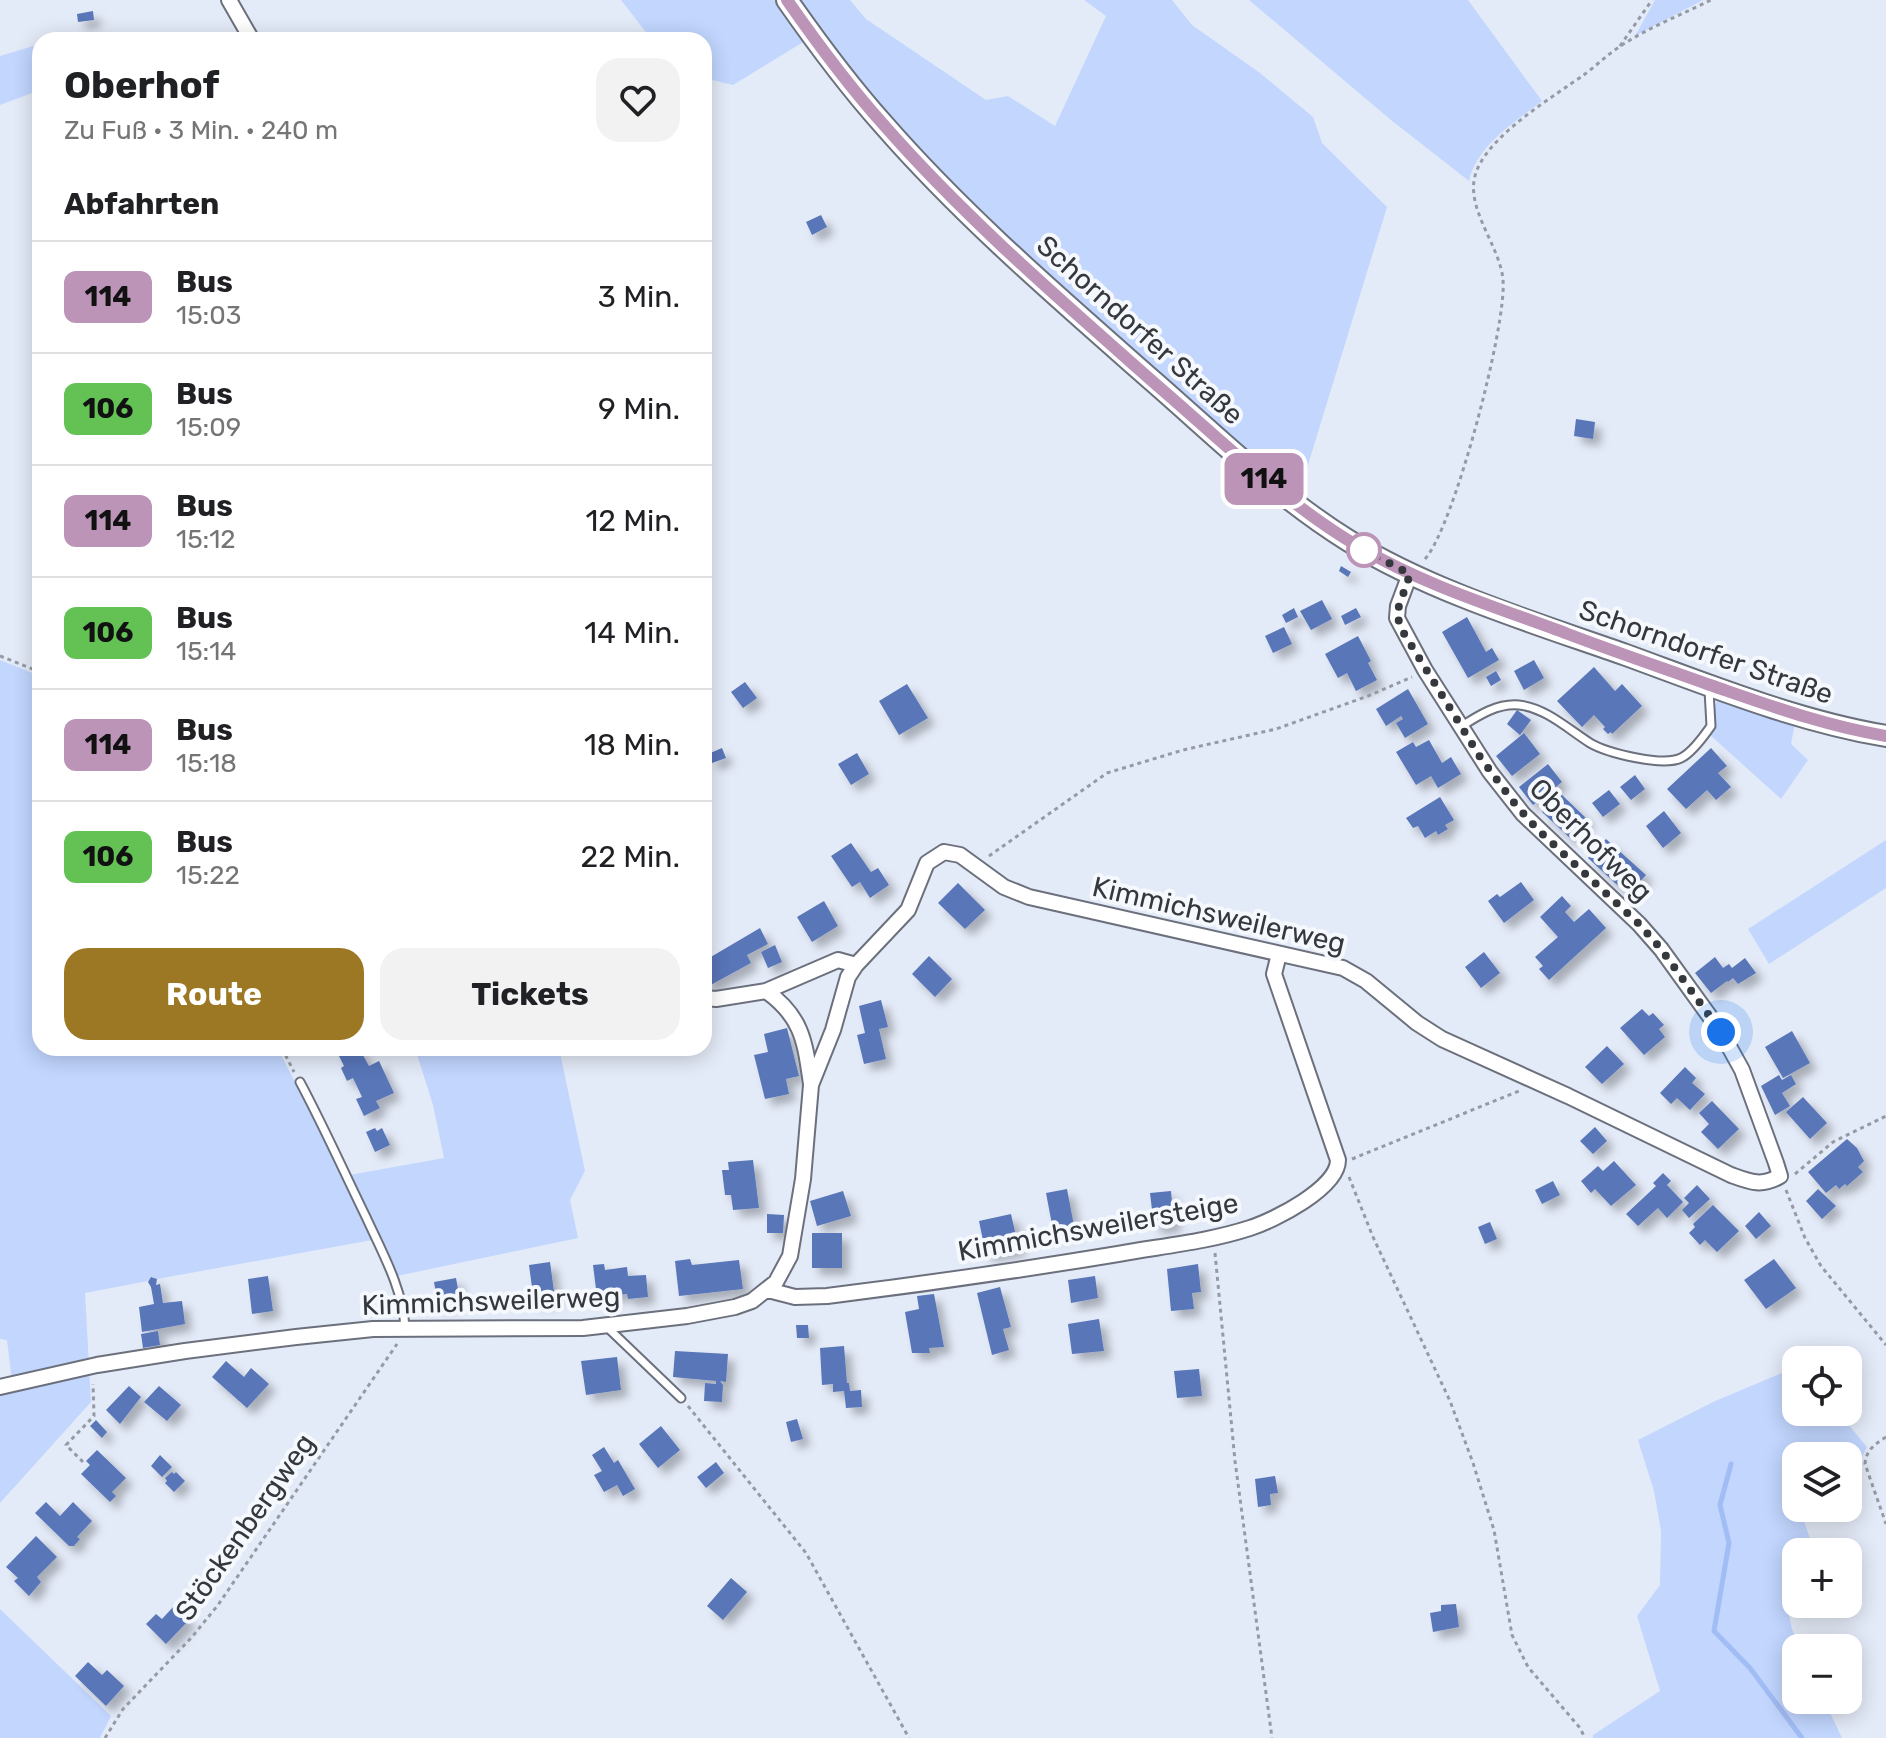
<!DOCTYPE html>
<html lang="de">
<head>
<meta charset="utf-8">
<style>
	body { margin:0; font-family:Rubik,sans-serif; background:#f2f2f2; color:#202124; height:100vh; display:flex; flex-direction:column; font-size:30px; white-space:nowrap }
	* { box-sizing:border-box; margin:0 }
	p { font-size:26px; color:#757577 }
	.icon { flex:none; width:44px; height:44px; fill:none; stroke:currentColor; stroke-width:2; stroke-linecap:round; stroke-linejoin:round }
	.map { position:relative; flex:1; overflow:hidden }
	.sheet { position:absolute; left:32px; top:32px; width:680px; height:1024px; display:flex; flex-direction:column; background:#fff; border-radius:24px; box-shadow:0 4px 20px #0003 }
	.sheet>* { flex:none }
	.badge { padding:0 16px; border-radius:12px; font-size:28px; line-height:52px }
	.tools { position:absolute; left:1782px; top:1346px; display:grid; gap:16px }
	.tools a { display:grid; place-items:center; width:80px; height:80px; border-radius:16px; background:#fff; box-shadow:0 4px 20px #0003; font-size:40px }
	.you { position:absolute; width:40px; height:40px; margin:-20px; border:6px solid #fff; border-radius:50%; background:#1a73e8; box-shadow:0 0 0 12px #1a73e833 }
	.map>.badge { position:absolute; translate:-50% -50%; box-shadow:0 0 0 4px #fff }
	h2 { padding:0 32px; font-size:30px; line-height:72px }
	.round { display:grid; place-items:center; flex:none; width:84px; height:84px; border-radius:24px; background:#f2f2f2 }
	.head { display:flex; align-items:center; justify-content:space-between; height:136px; padding:0 32px }
	h1 { font-size:38px; font-weight:700; line-height:60px }
	.button { display:flex; gap:16px; margin-top:auto; padding:16px 32px }
	.button a { flex:1; height:92px; border-radius:24px; background:#9c7824; color:#fff; font-size:32px; font-weight:700; line-height:92px; text-align:center }
	.button a+a { background:#f2f2f2; color:#202124 }
	ul { padding:0; list-style:none }
	li { display:flex; align-items:center; gap:24px; height:112px; padding:0 32px; border-top:2px solid #e0e0e0 }
	li div { flex:1 }
	li b { display:block; font-size:30px }
	li em { font-style:normal }
	li .badge { min-width:88px; font-weight:700; text-align:center }
	.map>svg:first-child { display:block }
</style>
</head>
<body>
<div class="map">
<svg width="1886" height="1738" viewBox="0 0 1886 1738">
	<defs>
		<filter id="shadow"><feDropShadow dx="7" dy="7" stdDeviation="4" flood-color="#0004"/></filter>
	</defs>
	<rect width="100%" height="100%" fill="#e4ebf8"/>
	<path fill="#c2d6fe" d="M621,0h156l28,41 -72,44 -29,-7v-38h-52z
		M797,0h53l16,19 120,81 22,-4 47,30 51,-110 -22,-16h88l20,25 68,48 53,44 9,26 65,64 -80,261 -13,23 -35,-28 -241,-215 -77,-74 -78,-86z
		M1249,0h219l74,101c-28,22 -64,43 -73,80l-78,-61z
		M1655,0h48l-68,36z
		M40,44v46l-40,15v-49z
		M0,660l40,16v372h249l-9,5 64,123 100,-18 -11,-53 -18,-57h144l26,123 -15,29 8,38 -181,38 -16,-40 -9,4 -215,39 -5,-2 -4,4 -63,12 6,109 -91,101v-111l13,-3 -6,-49 -7,-1z
		M1719,699l76,24 -4,21 17,16 -27,39 -71,-64c10,-15 0,-26 9,-36z
		M1886,840v48l-117,76 -21,-35z
		M1796,1367v45h42l29,35 -5,10 -14,7v-8h-52v32l-3,2 3,18h3l16,44h-19v38l-11,6 7,33 8,19h-4v52h28l18,38h-249v-3l67,-44 -23,-75 23,-31 1,-54 -7,-40 -16,-51 75,-38z
		M0,1609l111,107 -11,22h-100z"/>
	<g fill="none" stroke-linecap="round" stroke-linejoin="round">
		<path stroke="#a2bdf6" stroke-width="5" d="M1731,1464l-11,41 9,38 -15,88 36,37 52,70"/>
	</g>
	<path fill="#5876b8" filter="url(#shadow)" d="M93,11l1,9 -16,2 -1,-8z
		M821,215l6,12 -15,8 -6,-13z
		M1576,419l19,3 -2,17 -19,-3z
		M1341,566l10,6 -3,5 -9,-6z
		M1322,600l10,19 -21,11 -11,-19z
		M1294,608l4,9 -12,6 -4,-8z
		M1356,608l5,9 -16,8 -4,-9z
		M1467,617l19,35 6,-4 7,12 -31,18 -26,-46z
		M1284,627l8,17 -19,9 -8,-17z
		M1358,636l13,25 -3,2 9,17 -21,11 -9,-18 -9,5 -13,-24z
		M1534,660l10,18 -20,12 -10,-19z
		M1594,667l21,24 7,-7 20,22 -30,28 -1,-2 -3,2 -5,-5 2,-2 -11,-12 -12,12 -25,-26z
		M1496,671l5,9 -10,6 -5,-9z
		M745,682l12,16 -14,10 -12,-16z
		M907,684l21,34 -29,17 -20,-34z
		M1408,689l20,35 -23,14 -9,-15 7,-4 -2,-3 -15,10 -10,-17z
		M1517,710l14,10 -11,15 -13,-11z
		M1524,733l16,21 -28,22 -16,-20z
		M1429,740l13,23 9,-6 10,17 -23,14 -7,-12 -15,9 -20,-33 17,-10 3,5z
		M722,748l4,10 -14,5 -4,-9z
		M1711,748l16,18 -9,7 13,14 -15,13 -9,-10 -21,19 -19,-20z
		M857,753l12,21 -18,11 -13,-21z
		M1548,764l14,18 -14,11 6,6 7,-5 27,26 -17,19 -29,-27 4,-4 -7,-8 -6,5 -14,-18z
		M1635,775l10,14 -14,11 -11,-13z
		M1609,790l11,14 -17,13 -11,-14z
		M1440,797l14,23 -9,5 3,4 -10,6 -2,-4 -11,7 -7,-12 -5,2 -7,-10z
		M1664,811l17,22 -18,15 -17,-22z
		M1606,839l40,36 -18,20 -40,-37z
		M851,843l20,29 7,-4 11,17 -19,13 -10,-16 -8,5 -21,-31z
		M1521,882l13,18 -30,23 -16,-22 9,-7 3,3z
		M958,883l27,27 -20,19 -27,-26z
		M1562,896l9,10 -6,6 9,10 15,-13 17,19 -57,52 -10,-11 4,-3 -8,-9 23,-20 -18,-20z
		M824,901l14,25 -26,16 -15,-25z
		M760,928l8,16 -21,11 4,8 -44,24 -3,-6v-20z
		M775,945l7,17 -14,6 -7,-16z
		M1484,952l16,21 -19,15 -16,-21z
		M929,956l23,23 -17,18 -23,-23z
		M1715,957l8,11 6,-4 3,4 13,-10 11,15 -18,11 -5,-6 -5,4 -1,-1 -16,12 -16,-20z
		M881,1000l7,27 -9,2 7,30 -22,5 -7,-29 8,-2 -6,-27z
		M1642,1009l7,7 4,-3 11,12 -5,4 6,8 -21,18 -24,-27z
		M787,1028l12,48 -13,3 3,15 -24,5 -11,-44 14,-3 -4,-18z
		M1792,1031l18,32 -27,15 -18,-31z
		M1607,1046l17,18 -22,20 -17,-17z
		M335,1048h24l10,18 10,-5 15,32 -18,8 4,7 -16,8 -8,-17 6,-2 -9,-19 -6,3 -6,-13 3,-2z
		M1685,1067l11,11 -4,5 13,11 -15,16 -13,-12 -6,6 -11,-11z
		M1779,1075l3,5 9,-5 5,9 -14,9 8,13 -15,9 -14,-29z
		M1803,1097l24,26 -17,16 -24,-27z
		M1712,1101l27,28 -21,20 -17,-17 8,-8 -10,-11z
		M1595,1127l12,14 -14,13 -13,-13z
		M375,1128l2,3 5,-3 8,17 -15,7 -9,-20z
		M1847,1139l10,9 7,13 -6,6 5,5 -16,14 -2,-2 -6,5 -3,-4 -10,8 -18,-21z
		M753,1160l6,48 -26,2 -2,-15h-6l-3,-25h7l-1,-8z
		M1614,1161l22,24 -25,21 -16,-17 -4,4 -10,-12 17,-15 5,5z
		M1663,1173l8,8 -4,4 16,17 -16,16 -9,-10 -20,18 -12,-12 30,-28 -3,-3z
		M1553,1181l7,14 -18,9 -7,-14z
		M1697,1185l13,14 -21,19 -7,-8 7,-7 -5,-5z
		M1067,1189l8,42 -21,4 -8,-42z
		M1818,1189l18,17 -14,13 -16,-18z
		M843,1191l8,25 -34,10 -7,-25z
		M1171,1191l3,34 -20,2 -4,-34z
		M1713,1205l26,26 -22,21 -12,-12 -5,5 -11,-12 6,-6 -2,-3z
		M1759,1212l12,14 -15,13 -11,-13z
		M767,1214l17,1 -1,18h-16z
		M1011,1214l8,35 -33,6 -7,-34z
		M1490,1222l7,17 -12,5 -7,-17z
		M812,1233h30v35h-30z
		M690,1259l2,6 47,-5 4,29 -64,7 -4,-35z
		M1774,1259l22,29 -30,21 -22,-29z
		M550,1262l5,37 -21,3 -5,-37z
		M604,1264l1,6 22,-3 1,9 18,-1 2,22 -20,2 -1,-5 -30,3 -4,-32z
		M1198,1264l3,28 -9,1 2,16 -23,2 -4,-42z
		M268,1276l5,35 -21,3 -4,-35z
		M1095,1276l3,22 -27,5 -3,-23z
		M151,1277l6,2 -1,6 4,-1 3,19 19,-2 3,23 -43,8 -3,-25 15,-3 -3,-17 -3,-5z
		M456,1278l4,22 -22,5 -4,-23z
		M1000,1287l11,40 -8,2 6,21 -17,5 -15,-62z
		M934,1294l10,53 -15,1 1,5h-18l-7,-41 14,-3 -2,-13z
		M1099,1319l5,32 -32,3 -4,-30z
		M796,1325h12l1,13h-12z
		M158,1331l2,14 -17,3 -2,-14z
		M844,1346l3,37h2l1,8 11,-1 1,17 -16,1 -2,-17 -11,1v-8l-11,1 -2,-37z
		M675,1351l53,3 -2,28 -6,-1 3,4 -1,17 -18,-1 1,-18 11,1v-3l-43,-4z
		M617,1357l4,33 -35,5 -5,-34z
		M226,1361l18,16 7,-9 18,16 -22,24 -35,-31z
		M1199,1369l3,27 -25,2 -3,-27z
		M129,1386l12,11 -21,27 -14,-14z
		M159,1386l22,19 -14,16 -23,-19z
		M797,1419l6,20 -12,3 -5,-20z
		M96,1420l11,12 -5,6 -12,-12z
		M661,1426l19,24 -22,18 -19,-24z
		M604,1447l10,16 4,-3 17,29 -12,7 -6,-11 -13,7 -10,-17 8,-4 -10,-16z
		M97,1450l29,28 -14,14 4,4 -6,6 -29,-28 9,-9 -4,-4z
		M160,1455l12,12 -10,10 -11,-11z
		M716,1462l8,11 -18,15 -9,-11z
		M172,1472l2,2 2,-2 9,9 -11,11 -9,-9 2,-2 -2,-3z
		M1275,1476l3,17 -8,1 1,11 -13,2 -3,-28z
		M46,1502l14,14 13,-14 19,19 -15,16 3,2 -6,7h-5l-34,-33z
		M36,1536l21,21 -20,20 4,5 -12,14 -15,-15 4,-3 -12,-11z
		M731,1578l16,14 -24,28 -16,-14z
		M1456,1604l3,23 -26,5 -3,-19 11,-2v-6z
		M174,1606l15,14 -23,24 -20,-20 10,-10 6,5z
		M88,1662l14,13 5,-5 17,16 -18,20 -31,-30z"/>
	<g fill="none" stroke-linecap="round" stroke-linejoin="round">
		<defs>
			<path id="lane" d="M1462,726c17,-11 36,-23 57,-21 27,3 49,24 71,38 17,10 73,24 91,15 11,-5 23,-22 30,-32l-2,-36
				M300,1082c24,45 44,90 66,135 16,35 37,72 39,111
				M608,1328l73,70"/>
			<path id="street" d="M229,0l23,40
				M766,991c37,26 39,52 45,93
				M704,998l12,1 50,-8 72,-31 18,5
				M768,1290l27,7 32,-1c97,-12 194,-26 291,-42 44,-8 89,-12 132,-26 25,-8 88,-40 88,-68l-64,-186 5,-20
				M0,1387l97,-22 88,-14 111,-14 77,-8 210,-1 104,-12 48,-9 17,-6 24,-19 14,-26 13,-77 8,-94 22,-55 15,-53 8,-12 52,-55 19,-47 17,-11 16,3 44,32 25,10 314,71 23,13 51,42 25,16 126,57 163,79c19,7 31,12 49,1l-4,-13 -34,-93 -21,-38 -60,-83 -22,-25 -116,-110 -33,-42 -65,-102 -28,-52 1,-12 12,-32"/>
			<path id="secondary" d="M787,0c30,43 61,85 96,124 82,94 178,176 271,258 63,55 124,115 195,159 83,51 186,82 277,114 85,31 171,66 260,81"/>
		</defs>
		<use href="#lane" stroke="#6b707c" stroke-width="11"/>
		<use href="#street" stroke="#6b707c" stroke-width="18"/>
		<use href="#secondary" stroke="#6b707c" stroke-width="24"/>
		<path stroke="#959aa4" stroke-width="3" stroke-dasharray="4 4" stroke-linecap="butt" d="M1620,46l32,-46
			M1425,559c29,-32 82,-234 78,-279 -3,-36 -41,-74 -26,-110 15,-37 76,-73 108,-96 12,-9 22,-19 34,-27 28,-19 62,-32 92,-47
			M0,656l40,16
			M989,856l118,-83 76,-23 93,-21 92,-33 44,-19
			M282,1048l12,24
			M1352,1159l167,-68
			M1795,1174l38,-32 53,-26
			M1349,1177l24,60 77,164 23,62 21,67 18,105 16,32 52,61 5,10
			M1786,1190l19,48 16,28 65,79
			M1215,1253l20,208 37,277
			M688,1406l118,147 103,185
			M1886,1437c-11,7 -20,13 -21,27l21,60
			M83,1462l-17,-17 28,-29 -1,-32
			M105,1738l18,-29 69,-72 26,-32 179,-261"/>
		<use href="#lane" stroke="#fff" stroke-width="7"/>
		<use href="#street" stroke="#fff" stroke-width="14"/>
		<use href="#secondary" stroke="#fff" stroke-width="20"/>
	</g>
	<g fill="none" stroke-linecap="round" stroke-linejoin="round">
		<defs>
			<path id="line" d="M787,0c30,43 61,85 96,124 83,95 181,179 276,263 65,56 128,118 202,161 65,38 138,60 207,86 47,18 95,34 142,51 58,20 115,41 176,51"/>
		</defs>
		<use href="#line" stroke="#fff" stroke-width="18"/>
		<use href="#line" stroke="#bb94b8" stroke-width="12"/>
		<path stroke="#35383d" stroke-width="8" stroke-dasharray="0 14.4" d="M1364,550l46,24 -13,38 3,15 80,130 35,47 23,26 101,94 22,25 60,83"/>
	</g>
	<circle fill="#fff" stroke="#bb94b8" stroke-width="4" cx="1364" cy="550" r="16"/>
	<g text-anchor="middle" dominant-baseline="central" stroke-width="8" stroke-linejoin="round" paint-order="stroke">
		<g font-size="28" fill="#35383d" stroke="#f5f8fd">
			<text transform="translate(1140 330) rotate(42)">Schorndorfer Straße</text>
			<text transform="translate(1706 652) rotate(19)">Schorndorfer Straße</text>
			<text transform="translate(1591 840) rotate(45)">Oberhofweg</text>
			<text transform="translate(1219 915) rotate(13)">Kimmichsweilerweg</text>
			<text transform="translate(1098 1227) rotate(-10)">Kimmichsweilersteige</text>
			<text transform="translate(491 1301) rotate(-2)">Kimmichsweilerweg</text>
			<text transform="translate(245 1527) rotate(-55)">Stöckenbergweg</text>
		</g>
	</g>
</svg>
<div class="tools">
<a><svg class="icon" aria-label="locate" viewBox="0 0 24 24"><circle cx="12" cy="12" r="6"/><path d="M12 2v4M12 18v4M2 12h4M18 12h4"/></svg></a>
<a><svg class="icon" aria-label="layers" viewBox="0 0 24 24"><path d="M12 4l9 5-9 5-9-5zM3 14l9 5 9-5"/></svg></a>
<a>+</a>
<a>−</a>
</div>
<div class="you" style="left:1721px;top:1032px"></div>
<b class="badge" style="left:1264px;top:479px;background:#bb94b8;color:#111">114</b>
<section class="sheet">
<div class="head"><div><h1>Oberhof</h1><p>Zu Fuß · 3 Min. · 240 m</p></div><a class="round"><svg class="icon" aria-label="heart" viewBox="0 0 24 24"><path d="M12 20l-8-8c-3-5 5-10 8-4 3-6 11-1 8 4z"/></svg></a></div>
<h2>Abfahrten</h2>
<ul>
<li><span class="badge" style="background:#bb94b8;color:#111">114</span><div><b>Bus</b><p>15:03</p></div><em>3 Min.</em></li>
<li><span class="badge" style="background:#64c255;color:#111">106</span><div><b>Bus</b><p>15:09</p></div><em>9 Min.</em></li>
<li><span class="badge" style="background:#bb94b8;color:#111">114</span><div><b>Bus</b><p>15:12</p></div><em>12 Min.</em></li>
<li><span class="badge" style="background:#64c255;color:#111">106</span><div><b>Bus</b><p>15:14</p></div><em>14 Min.</em></li>
<li><span class="badge" style="background:#bb94b8;color:#111">114</span><div><b>Bus</b><p>15:18</p></div><em>18 Min.</em></li>
<li><span class="badge" style="background:#64c255;color:#111">106</span><div><b>Bus</b><p>15:22</p></div><em>22 Min.</em></li>
</ul>
<div class="button"><a>Route</a><a>Tickets</a></div>
</section>
</div>
</body>
</html>
